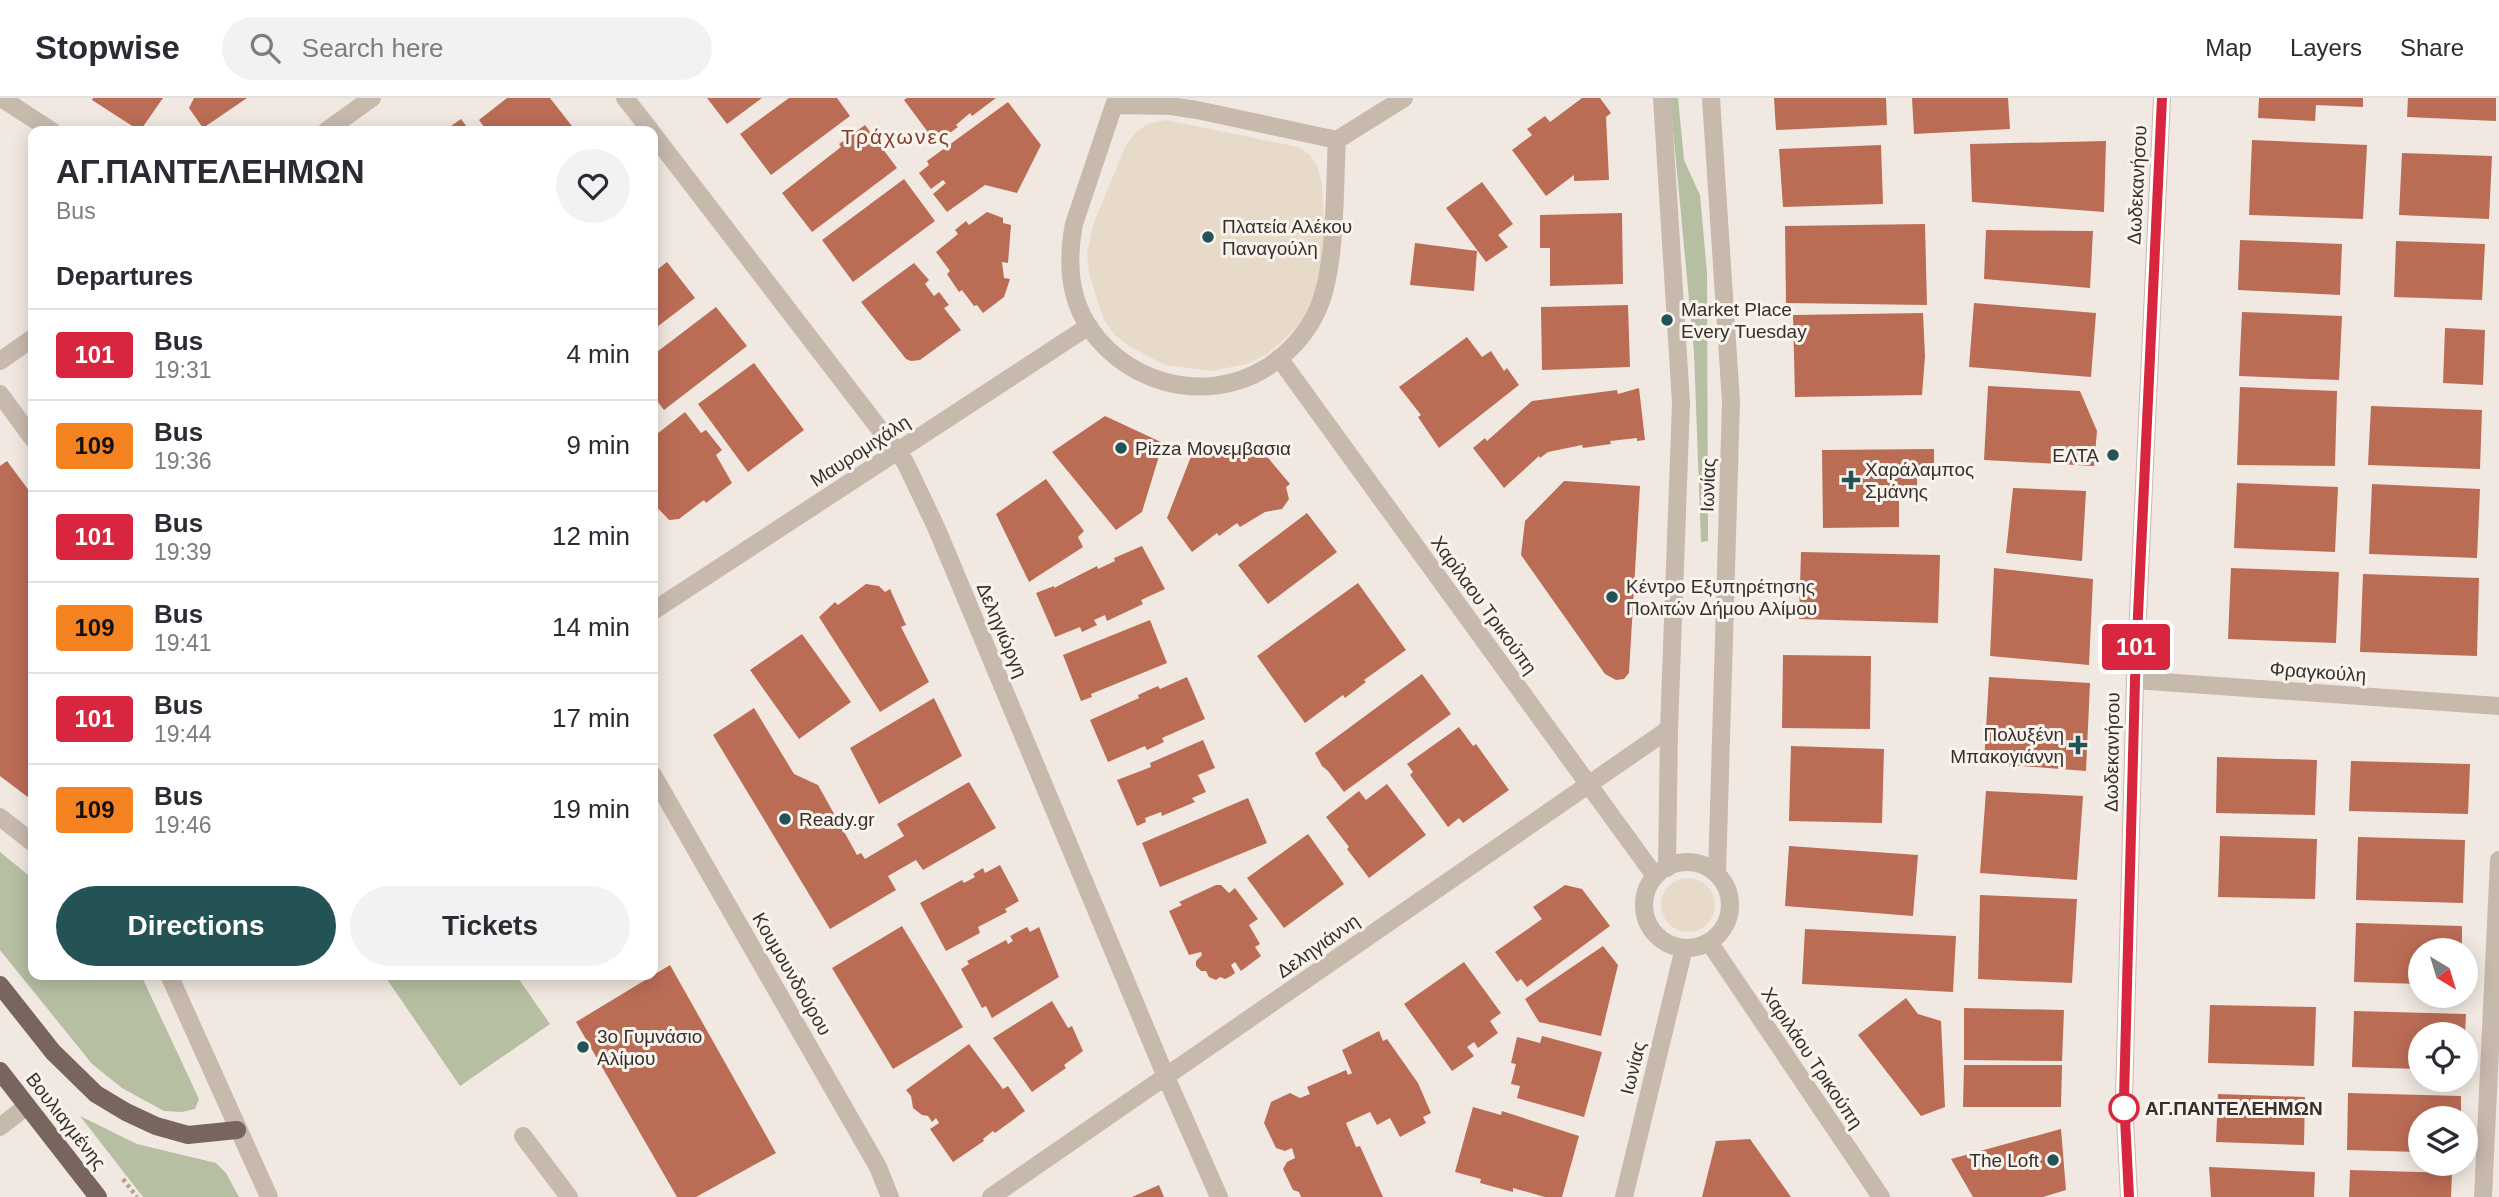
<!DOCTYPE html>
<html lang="en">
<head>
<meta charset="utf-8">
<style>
	body { margin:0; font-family:Arial,sans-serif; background:#f2f2f3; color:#2b2b33; height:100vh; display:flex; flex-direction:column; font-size:26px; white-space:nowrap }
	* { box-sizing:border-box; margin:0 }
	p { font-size:23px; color:#7c7c81 }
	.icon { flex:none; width:38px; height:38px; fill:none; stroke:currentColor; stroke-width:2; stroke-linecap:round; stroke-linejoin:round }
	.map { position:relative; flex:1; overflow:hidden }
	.drawer { position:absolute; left:28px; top:28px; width:630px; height:854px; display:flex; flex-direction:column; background:#fff; border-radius:14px; box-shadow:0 4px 18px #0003 }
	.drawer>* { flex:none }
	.badge { padding:0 14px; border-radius:5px; font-size:24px; line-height:46px }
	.needle { width:46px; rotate:142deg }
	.tools { position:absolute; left:2408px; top:840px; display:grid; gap:14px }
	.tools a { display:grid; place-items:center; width:70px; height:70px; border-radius:50%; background:#fff; box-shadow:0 4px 18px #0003; font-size:35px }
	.map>.badge { position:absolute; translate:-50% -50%; box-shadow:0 0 0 4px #fff }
	h2 { padding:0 28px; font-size:26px; line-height:63px }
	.round { display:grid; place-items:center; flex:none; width:74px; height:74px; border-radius:37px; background:#f2f2f3 }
	.headline { display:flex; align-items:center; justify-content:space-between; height:119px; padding:0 28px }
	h1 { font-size:33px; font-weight:700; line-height:52px }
	.cta { display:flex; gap:14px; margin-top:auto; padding:14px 28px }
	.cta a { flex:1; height:80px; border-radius:42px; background:#245355; color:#fff; font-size:28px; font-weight:700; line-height:80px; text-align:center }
	.cta a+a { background:#f2f2f3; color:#2b2b33 }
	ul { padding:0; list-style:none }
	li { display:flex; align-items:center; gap:21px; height:91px; padding:0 28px; border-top:2px solid #e1e1e2 }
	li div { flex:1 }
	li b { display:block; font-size:26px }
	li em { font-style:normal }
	li .badge { min-width:77px; font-weight:700; text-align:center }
	header { display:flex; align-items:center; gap:42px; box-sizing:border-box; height:98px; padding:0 35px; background:#fff; border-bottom:2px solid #e1e1e2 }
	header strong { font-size:33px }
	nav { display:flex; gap:38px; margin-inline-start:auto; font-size:24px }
	.search { width:490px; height:63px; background:#f2f2f3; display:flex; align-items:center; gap:18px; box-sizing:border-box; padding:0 24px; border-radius:38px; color:#7c7c81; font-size:26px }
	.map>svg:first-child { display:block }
</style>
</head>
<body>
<header>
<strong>Stopwise</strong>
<div class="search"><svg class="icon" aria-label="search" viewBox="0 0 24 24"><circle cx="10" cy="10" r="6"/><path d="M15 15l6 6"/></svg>Search here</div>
<nav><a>Map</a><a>Layers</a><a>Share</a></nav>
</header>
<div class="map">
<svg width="2499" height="1099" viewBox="0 0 2499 1099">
	<rect width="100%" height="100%" fill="#f1e9e1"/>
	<path fill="#b6bfa2" d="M1670,0h8l6,62 16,35 7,78 1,268 -7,1 -7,-190z
		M0,754l33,27v96h108l58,124 -4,10 -13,3 -18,-1 -42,-23 -30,-24 -92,-114z
		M384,877h132l34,49 -90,62z
		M80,1018l57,28 79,19 10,10 13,24h-96z"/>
	<path fill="#e7dac9" d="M1166,22l132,27 12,8 8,13 4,16 4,65 -10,48 -16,28 -33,29 -20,10 -35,7 -47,-6 -36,-19 -14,-11 -11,-15 -3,-8 -12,-39 -2,-20 6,-28 33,-80 10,-13 12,-8z
		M1661 807a27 27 0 1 1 54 0a27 27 0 1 1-54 0Z"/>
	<path fill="#bb6c55" d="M93,0h70l-23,33 -48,-31z
		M194,0h53l-44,30 -14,-20z
		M507,0h43l25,32 -88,1 -8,-11z
		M707,0h55l-35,26z
		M789,0h48l13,18 -79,59 -31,-41z
		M907,0h89l-24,18 -2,-3 -14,12 2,2 -22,16 -32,-43z
		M1582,0h18l11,15 -5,4 3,63 -35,1v-6l-28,21 -34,-46 20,-15 -5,-6 18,-13 5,6z
		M1774,0h112l1,27 -111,5z
		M1912,0h96l2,31 -96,5z
		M2259,0h104v9l-47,-2 -1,16 -57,-3z
		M2408,0h88v23l-89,-4z
		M1008,4l33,43 -24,48 -32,-8 -38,27 -14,-18 13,-11 -3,-3 -12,9 -12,-16 10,-8 -2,-4z
		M461,21l9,12h-26z
		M865,27l32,43 -85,64 -30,-39 59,-46 -2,-3z
		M2252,42l115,5 -4,74 -114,-4z
		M2106,43l-2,71 -132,-10 -2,-58z
		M1881,47l2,59 -100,3 -4,-58z
		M2402,55l90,3 -3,63 -90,-4z
		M904,81l31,42 -82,61 -31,-42z
		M1482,84l31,42 -15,11 10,12 -22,15 -40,-54z
		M987,114l16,6v5l8,2 -3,38 -6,-1 2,16 6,1 -6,18 -21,16 -6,-8 -3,1 -12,-16 -3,2 -12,-18 3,-3 -14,-19 22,-18 -3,-4 11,-9 3,4z
		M1622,115l1,71 -73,2v-38h-10v-33z
		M1925,126l2,81 -141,-2 -1,-77z
		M1986,132l107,1 -3,57 -106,-9z
		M2240,142l102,4 -2,51 -102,-5z
		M2396,143l89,3 -3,56 -88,-3z
		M1415,145l62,8 -3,40 -64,-6z
		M667,164l28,36 -42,32v-57z
		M914,165l15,17 -4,4 9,12 5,-4 10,13 -5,3 17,22 -41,30 -9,1 -5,-2 -45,-57z
		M1974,205l122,10 -5,64 -122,-10z
		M1628,207l2,62 -88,3 -1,-63z
		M716,209l31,39 -83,64 -7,-9 -4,3v-49z
		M2242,214l100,4 -3,64 -100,-4z
		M1923,215l2,43 -3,39 -127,2 -2,-82z
		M2445,230l40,2 -2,55 -40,-2z
		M1467,239l15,20 9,-6 13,20 3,-3 12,17 -80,63 -21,-31 3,-2 -22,-28z
		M754,265l50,67 -56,42 -50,-68z
		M1988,288l92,5 17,40 -3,35 -110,-6z
		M2240,289l97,4 -2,75 -98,-1z
		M1639,290l6,52 -8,1v-3l-27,3 1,3 -28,4 -1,-3 -34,7 -8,6 -1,-2 -35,32 -31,-40 12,-10 2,3 45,-40 85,-11 1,4z
		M2371,308l111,4 -2,59 -112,-4z
		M685,314l16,21 5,-3 16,20 -6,5 16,28 -26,20 -2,-3 -25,19 -10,1 -16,-17v-66z
		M1105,318l58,27 -21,69 -26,18 -64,-78z
		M1934,351v24h-17v18l-18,-1v37l-76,1 -1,-78z
		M1234,354l30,1 26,31 -4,3 3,12 -7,10 -17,3 -25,15 -3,-4 -18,13 -2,-3 -25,19 -25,-34 25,-64z
		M7,363l26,35v305l-33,-25v-310z
		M1046,381l38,52 -6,6 5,10 -54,35 -33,-68z
		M1564,383l76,5 -11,187 -5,6 -8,1 -11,-6 -84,-119 4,-34z
		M2237,385l101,4 -3,65 -101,-4z
		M2372,386l108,5 -3,69 -108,-4z
		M2013,390l73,3 -4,70 -76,-8z
		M1307,415l30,39 -69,52 -30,-39z
		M1142,448l23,43 -24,11 2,4 -36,17 -2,-6 -11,5 3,5 -15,7 -2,-5 -25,10 -19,-44 18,-7v2l43,-22 1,3 17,-8 -1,-3z
		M1801,454l139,3 -2,68 -139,-4z
		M1994,470l99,11 -4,86 -99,-9z
		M2231,470l108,4 -3,71 -108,-4z
		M2363,476l116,4 -2,78 -117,-4z
		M1358,485l48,67 -42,30 2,2 -21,16 -2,-3 -38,28 -48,-67z
		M866,486l13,2 6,6 5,-3 16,36 -5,2 28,55 -49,30 -61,-95 16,-15 3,3z
		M1150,522l17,43 -76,31 1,3 -11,4 -18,-46z
		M802,536l49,68 -52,37 -49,-69z
		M1783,557l88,1 -1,73 -88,-1z
		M1422,576l29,40 -107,78 -16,-21 -6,-5 -7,-13z
		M1187,579l18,42 -43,19 2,4 -17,8 -2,-4 -37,16 -18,-42 49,-22 -1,-3 20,-9 2,3z
		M1989,579l101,6 -4,88 -102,-8z
		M934,600l28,58 -83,48 -29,-56z
		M754,610l40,66 24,11 39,70 4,-2 4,6 39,-23 -7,-12 72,-42 27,46 -73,42 -7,-10 -28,16 8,14 -66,39 -117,-194z
		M1459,629l14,19 3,-2 33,46 -46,33 -4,-5 -11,9 -38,-52 3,-3 -6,-8z
		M1203,642l12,28 -17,7 8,17 -14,6 3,4 -33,14 -1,-4 -16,6 1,4 -9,4 -20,-46 34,-13 -1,-4z
		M1791,648l93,3 -2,74 -93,-2z
		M2217,659l100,3 -2,55 -99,-2z
		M2351,663l119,3 -2,50 -119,-3z
		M1387,686l39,51 -57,43 -22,-29 2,-2 -23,-30 33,-26 7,9z
		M1986,693l97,5 -6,84 -97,-7z
		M1248,700l19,45 -107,44 -18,-44z
		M1308,736l36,50 -60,44 -37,-50z
		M2220,738l97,3 -2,60 -97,-2z
		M2358,739l107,3 -2,63 -107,-3z
		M1789,748l129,9 -5,61 -128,-10z
		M1000,767l19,36 -14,8 2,3 -29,15 2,6 -34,18 -26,-48 42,-23 2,3 11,-6 -2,-3 10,-6 2,5z
		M1216,787h5l8,8 6,-5 23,31 -9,6 11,19 -5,3 6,9 -20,15 -6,-9 -4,3 4,8 -4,3 -6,3 -5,-2 -4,3 -7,-3 -3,-6h-5l-5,-5v-5l6,-6 -1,-3 -12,3 -20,-44 13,-6 -3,-3z
		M1565,787l17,4 28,37 -83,61 -6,-8 -4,3 -22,-30 47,-33 -9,-12z
		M1980,797l97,4 -5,84 -94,-4z
		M2356,825l106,3v24h-42v34l-66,-2z
		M902,828l61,101 -70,42 -61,-101z
		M1027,829l3,5 9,-5 20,50 -67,41 -6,-12 -4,2 -21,-39 8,-5 -2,-3 39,-21 2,4 5,-3 -3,-5z
		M1805,831l151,7 -3,56 -151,-8z
		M1603,848l15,19 -17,71 -62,-14 -14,-23z
		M1464,864l37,51 -11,8 8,12 -20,15 -4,-6 -7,5 7,9 -22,15 -48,-67z
		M670,867l106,188 -80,44h-19l-101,-175z
		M1906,900l12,16 23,7 4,86 -24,9 -63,-81z
		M1052,903l16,27 4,-2 11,25 -19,14 2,3 -34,24 -39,-54z
		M2210,907l106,2 -2,59 -106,-3z
		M1964,910l100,2 -2,51 -98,-1z
		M2354,913l112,3 -1,20h-45v35l-68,-2z
		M1379,933l4,10 4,-2 31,44 13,30 -8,4 3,6 -26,14 -10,-19 -13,7 -7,-13 -24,11 10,24 4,-1 23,51h-82l-2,-5 -6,-2 -10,-21 4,-7 8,-4 -3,-10 -7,3 -9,-3 -12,-25 7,-21 19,-9 10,5 10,-4 -3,-7 39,-17 2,5 4,-2 -10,-23z
		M1542,938l60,16 -18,65 -67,-19 3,-12 -9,-2 5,-20 -5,-1 6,-26 23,6z
		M969,946l34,45 5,-3 17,25 -30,22 -2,-2 -10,8 1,2 -31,21 -23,-33 9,-6 -3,-5 -4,4 -4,-6 -6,-1 -9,-7 -2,-12 -5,-6z
		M1964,967h98l-1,42h-98z
		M2348,995l113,3v22h-41v34l-73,-2z
		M2218,996l87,3 -1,48 -88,-3z
		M1473,1009l28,8 1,-4 77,25 -17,61h-17l-32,-9v4l-33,-9 1,-4 -26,-7z
		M2061,1031l5,61 -23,7h-70l-22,-38z
		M1750,1041l41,58h-89l14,-56z
		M2209,1069l106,5 -1,25h-103z
		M2350,1072l102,3 -1,24h-102z
		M1159,1087l5,12h-32z"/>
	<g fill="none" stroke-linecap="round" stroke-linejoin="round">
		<path stroke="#b4a397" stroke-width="4.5" stroke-dasharray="3.5 3.5" stroke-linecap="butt" d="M123,1081l14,18"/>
		<path stroke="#c8b9ad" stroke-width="18" d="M1,0l51,33
			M625,0l26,33
			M1662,0l19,305 -12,326 -2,139
			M1711,0l20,304 -14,472
			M1114,7l57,1 26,4 140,30c-3,49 0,125 -19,169 -11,25 -29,44 -52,59 -63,39 -148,14 -183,-51 -15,-29 -15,-62 -9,-93z
			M326,33l46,-33
			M653,36l252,328 31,65 230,550 53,120
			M1337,42l67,-42
			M1279,260l376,518
			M0,263l33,-23
			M0,296l33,45
			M653,513l436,-285
			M2135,582l364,26
			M653,677l225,392 12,30
			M0,719l33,26
			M1644 807a43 43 0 1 1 86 0a43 43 0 1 1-86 0Z
			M1709,844l172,255
			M169,877l100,222
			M0,1029l27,-21
			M523,1038l46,61
			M991,1099l678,-468
			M1624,1099l60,-249
			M2129,1099l-5,-98 11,-419 27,-582
			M2483,1099l16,-337"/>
		<path stroke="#78665e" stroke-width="18" d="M0,887l53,67 43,42 30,18 30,14 32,9 49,-5
			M0,973l98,126"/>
	</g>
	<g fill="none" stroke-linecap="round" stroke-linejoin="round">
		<defs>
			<path id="line" d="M2129,1099l-5,-98 11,-419 27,-582"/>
		</defs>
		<use href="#line" stroke="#fff" stroke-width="16"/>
		<use href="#line" stroke="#d7263d" stroke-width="10"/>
	</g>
	<g fill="#245355" stroke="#f9f3ed" stroke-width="2.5">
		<circle cx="1208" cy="139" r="7"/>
		<circle cx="1667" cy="222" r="7"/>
		<circle cx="1121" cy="350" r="7"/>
		<circle cx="2113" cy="357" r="7"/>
		<path d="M1847.5 371.5h7v7h7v7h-7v7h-7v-7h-7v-7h7z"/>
		<circle cx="1612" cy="499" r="7"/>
		<path d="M2074.5 636.5h7v7h7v7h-7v7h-7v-7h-7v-7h7z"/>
		<circle cx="785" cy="721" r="7"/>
		<circle cx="583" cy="949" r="7"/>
		<circle cx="2053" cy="1062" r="7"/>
	</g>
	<circle fill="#fff" stroke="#d7263d" stroke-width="3.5" cx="2124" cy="1010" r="14"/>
	<g text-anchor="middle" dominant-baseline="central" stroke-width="6" stroke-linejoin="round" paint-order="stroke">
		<g font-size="19" fill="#372f2b" stroke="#f9f3ed">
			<text transform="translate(2137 87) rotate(-87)">Δωδεκανήσου</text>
			<text transform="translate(860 353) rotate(-33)">Μαυρομιχάλη</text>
			<text transform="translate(1708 387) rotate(-88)">Ιωνίας</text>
			<text transform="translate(1484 507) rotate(54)">Χαρίλαου Τρικούπη</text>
			<text transform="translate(1002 532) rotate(67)">Δεληγιώργη</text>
			<text transform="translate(2318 574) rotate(4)">Φραγκούλη</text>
			<text transform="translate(2112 654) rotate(-89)">Δωδεκανήσου</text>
			<text transform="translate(1318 848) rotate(-35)">Δεληγιάννη</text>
			<text transform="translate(792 876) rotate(60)">Κουμουνδούρου</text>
			<text transform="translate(1812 960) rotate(56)">Χαριλάου Τρικούπη</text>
			<text transform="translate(1633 970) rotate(-76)">Ιωνίας</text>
			<text transform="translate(66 1023) rotate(52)">Βουλιαγμένης</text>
		</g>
		<g font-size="19" fill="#372f2b" stroke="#f9f3ed" text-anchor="start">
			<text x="1222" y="128">Πλατεία Αλέκου<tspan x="1222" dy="22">Παναγούλη</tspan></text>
			<text x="1681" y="211">Market Place<tspan x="1681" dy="22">Every Tuesday</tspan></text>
			<text x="1135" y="350">Pizza Μονεμβασια</text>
			<text x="2099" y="357" text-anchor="end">ΕΛΤΑ</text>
			<text x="1865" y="371">Χαράλαμπος<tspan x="1865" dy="22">Σμάνης</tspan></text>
			<text x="1626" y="488">Κέντρο Εξυπηρέτησης<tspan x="1626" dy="22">Πολιτών Δήμου Αλίμου</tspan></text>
			<text x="2064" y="636" text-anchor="end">Πολυξένη<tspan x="2064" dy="22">Μπακογιάννη</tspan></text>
			<text x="799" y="721">Ready.gr</text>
			<text x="597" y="938">3ο Γυμνάσιο<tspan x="597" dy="22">Αλίμου</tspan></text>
			<text x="2039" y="1062" text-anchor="end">The Loft</text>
		</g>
		<g font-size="19" font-weight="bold" fill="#372f2b" stroke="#f9f3ed" text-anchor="start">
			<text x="2145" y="1010">ΑΓ.ΠΑΝΤΕΛΕΗΜΩΝ</text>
		</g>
		<g font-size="21" letter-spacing="2" fill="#7f3e2c" stroke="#f9f3ed">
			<text x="896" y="38">Τράχωνες</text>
		</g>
	</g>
</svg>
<div class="tools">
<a><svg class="needle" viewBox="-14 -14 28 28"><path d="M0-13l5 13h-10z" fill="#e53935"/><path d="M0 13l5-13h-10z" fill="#7c7c81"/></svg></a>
<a><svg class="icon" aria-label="locate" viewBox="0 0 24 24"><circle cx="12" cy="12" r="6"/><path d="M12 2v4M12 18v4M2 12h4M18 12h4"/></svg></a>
<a><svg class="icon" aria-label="layers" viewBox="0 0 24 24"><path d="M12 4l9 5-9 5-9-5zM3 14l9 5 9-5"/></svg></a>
</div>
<b class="badge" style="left:2136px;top:549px;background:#d7263d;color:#fff">101</b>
<section class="drawer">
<div class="headline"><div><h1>ΑΓ.ΠΑΝΤΕΛΕΗΜΩΝ</h1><p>Bus</p></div><a class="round"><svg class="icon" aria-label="heart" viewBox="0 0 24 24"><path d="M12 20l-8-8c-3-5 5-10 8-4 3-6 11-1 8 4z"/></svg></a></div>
<h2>Departures</h2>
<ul>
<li><span class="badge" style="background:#d7263d;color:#fff">101</span><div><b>Bus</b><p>19:31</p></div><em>4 min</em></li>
<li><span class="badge" style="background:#f58220;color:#111">109</span><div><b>Bus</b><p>19:36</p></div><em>9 min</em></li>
<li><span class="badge" style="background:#d7263d;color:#fff">101</span><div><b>Bus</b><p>19:39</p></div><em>12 min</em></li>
<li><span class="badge" style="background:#f58220;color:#111">109</span><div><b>Bus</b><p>19:41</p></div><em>14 min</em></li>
<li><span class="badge" style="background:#d7263d;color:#fff">101</span><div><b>Bus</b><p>19:44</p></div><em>17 min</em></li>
<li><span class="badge" style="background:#f58220;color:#111">109</span><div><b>Bus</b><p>19:46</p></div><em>19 min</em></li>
</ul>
<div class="cta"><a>Directions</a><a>Tickets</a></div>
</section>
</div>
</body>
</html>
